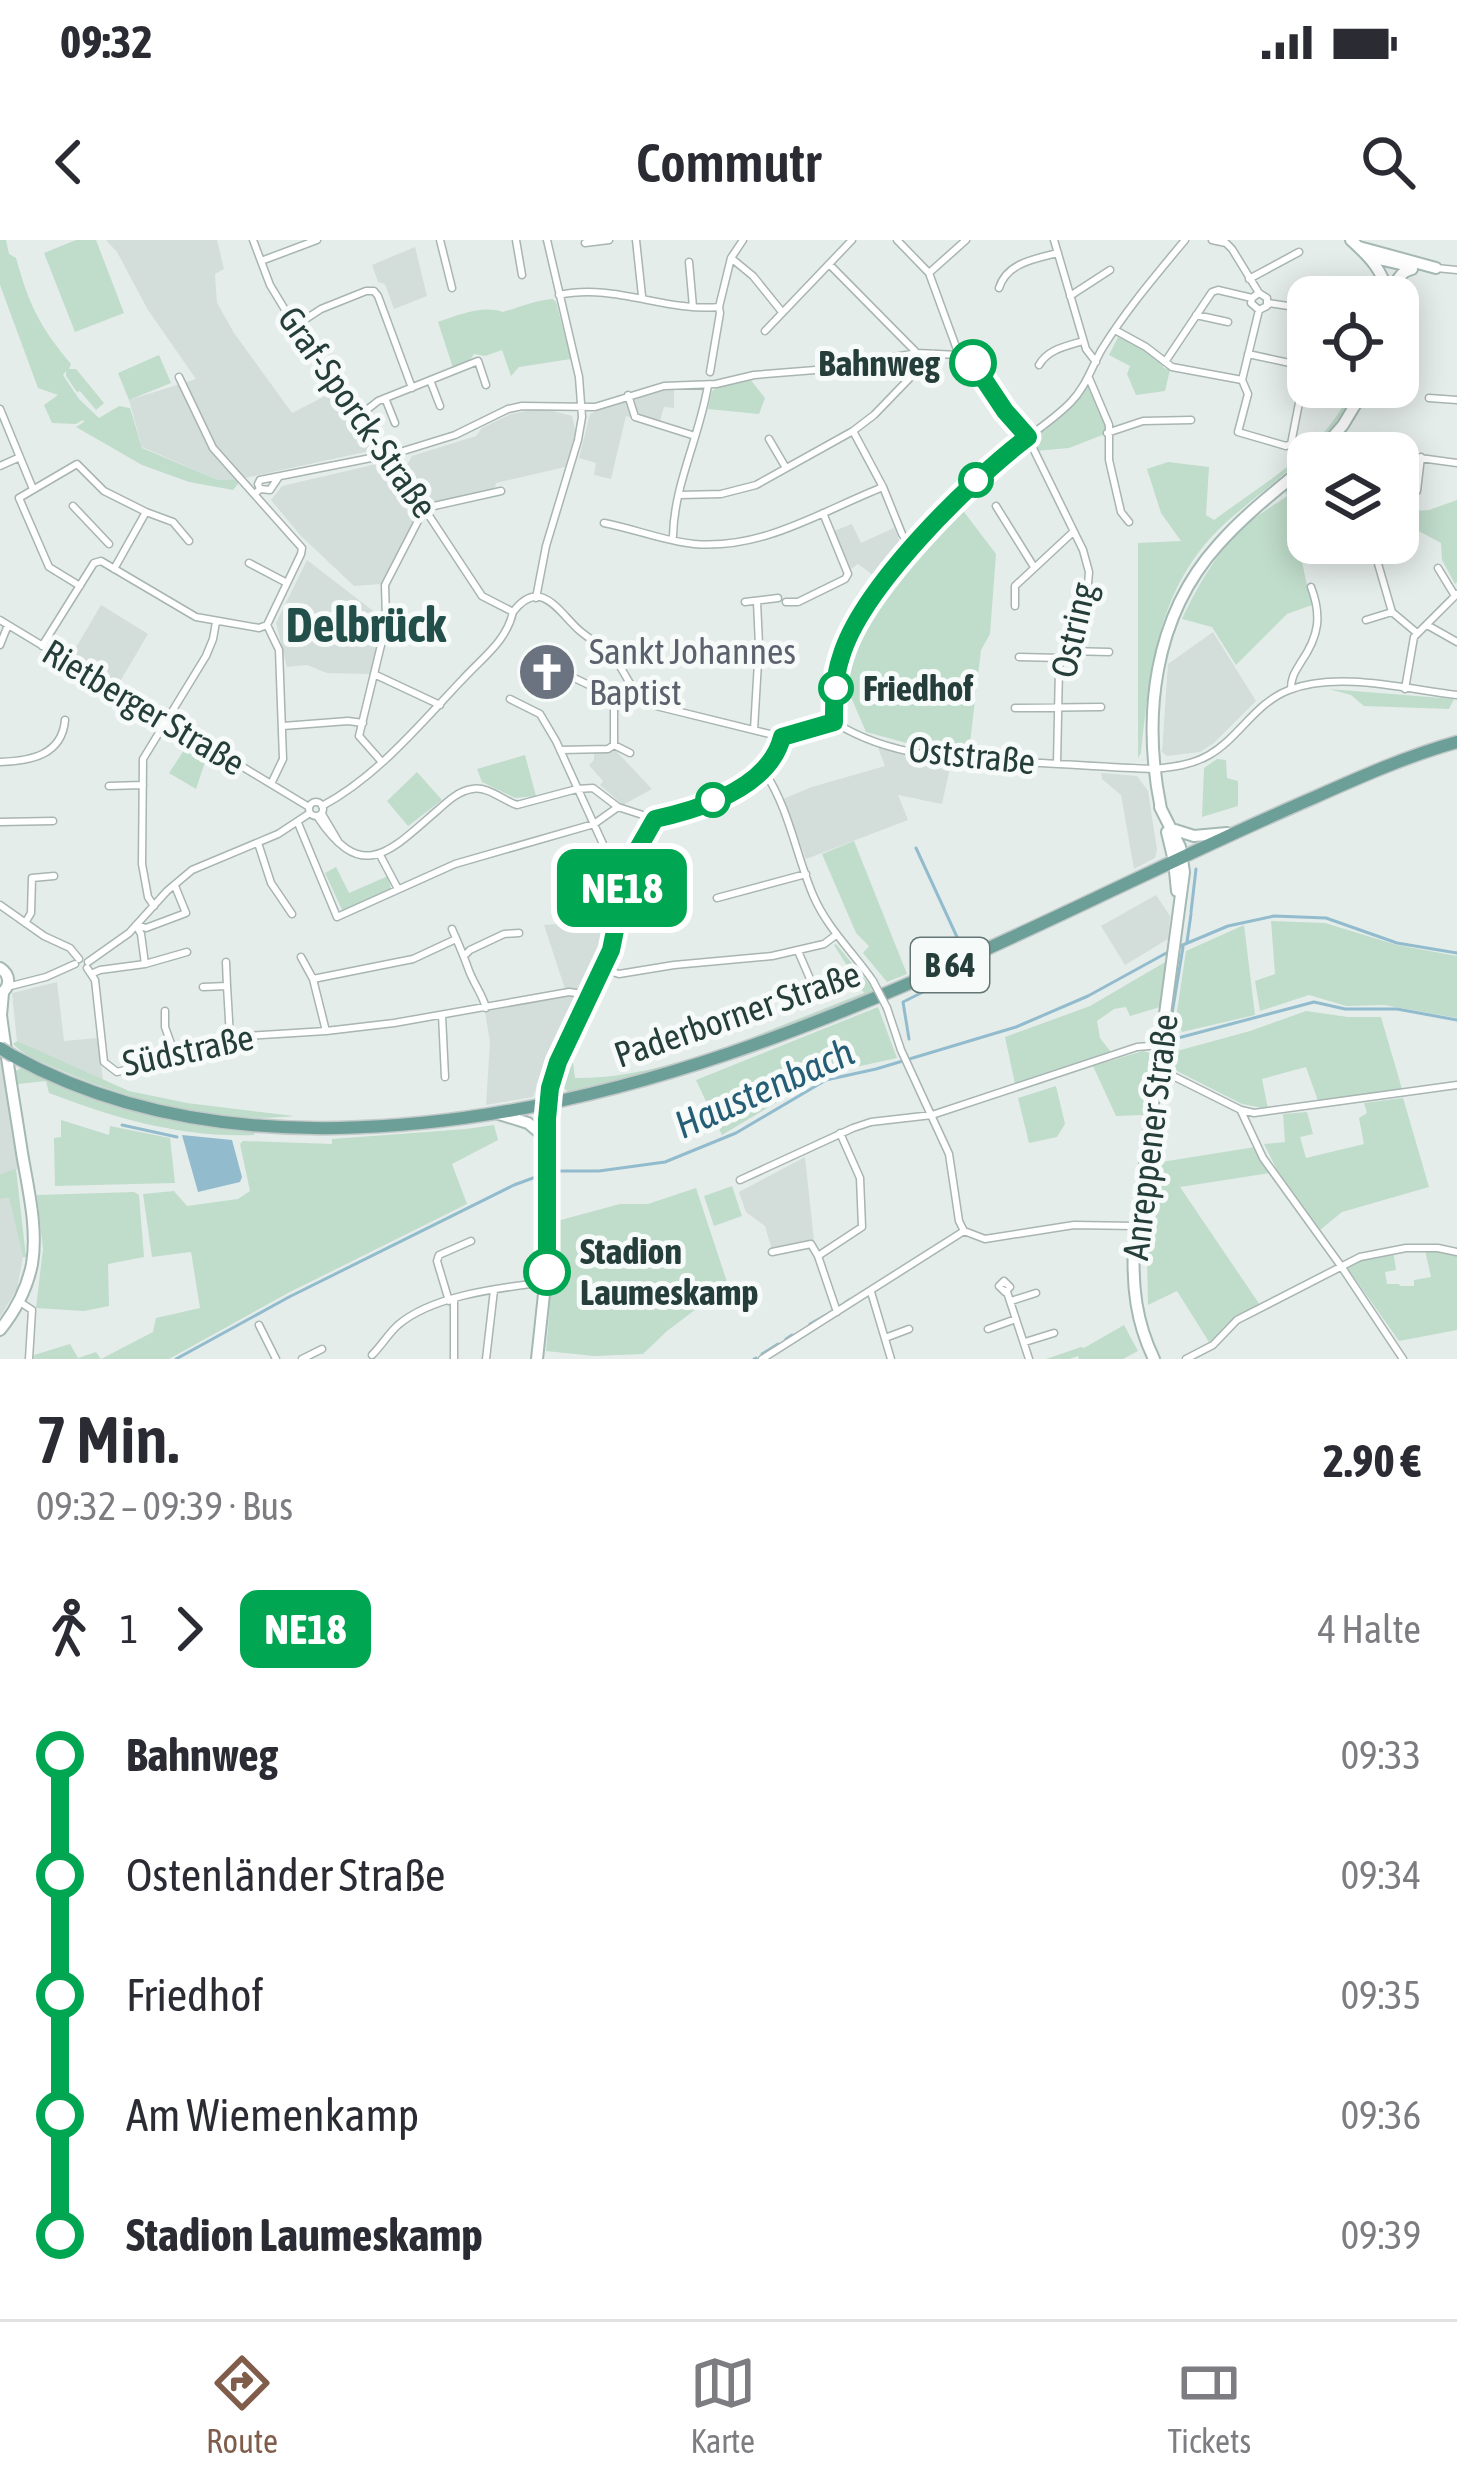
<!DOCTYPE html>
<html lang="de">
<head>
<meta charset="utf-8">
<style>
	body { margin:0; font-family:"Asap Condensed",sans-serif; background:#f7f7f7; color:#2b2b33; height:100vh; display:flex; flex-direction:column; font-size:45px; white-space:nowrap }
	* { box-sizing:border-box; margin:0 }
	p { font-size:39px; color:#7c7c81 }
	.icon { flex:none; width:66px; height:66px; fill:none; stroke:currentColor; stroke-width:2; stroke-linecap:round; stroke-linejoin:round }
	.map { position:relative; height:1119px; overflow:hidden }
	.drawer { display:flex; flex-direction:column; background:#fff; flex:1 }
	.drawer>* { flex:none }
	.badge { padding:0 24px; border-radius:18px; font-size:42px; line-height:78px }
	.tools { position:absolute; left:1287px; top:36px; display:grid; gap:24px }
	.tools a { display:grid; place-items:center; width:132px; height:132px; border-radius:24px; background:#fff; box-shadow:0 6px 30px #0003; font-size:60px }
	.map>.badge { position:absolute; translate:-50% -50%; box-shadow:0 0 0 6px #fff }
	.legs { display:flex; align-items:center; gap:18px; height:132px; padding:0 36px; font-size:39px }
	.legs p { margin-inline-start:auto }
	.summary { display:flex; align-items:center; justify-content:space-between; height:204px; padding:0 36px }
	h1 { font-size:66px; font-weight:600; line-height:90px }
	ul { padding:0 36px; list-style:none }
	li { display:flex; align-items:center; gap:42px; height:120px; font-size:45px }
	li i { display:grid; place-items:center; width:18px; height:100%; margin:0 15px; background:currentColor }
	li i::after { content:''; width:30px; height:30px; margin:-15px; border:9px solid; border-radius:50%; background:#fff }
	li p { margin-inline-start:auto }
	li:first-child i { background:linear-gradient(#0000 50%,currentColor 0) }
	li:last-child i { background:linear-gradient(currentColor 50%,#0000 0) }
	.status { display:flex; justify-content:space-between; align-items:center; height:84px; padding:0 60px; background:#fff; direction:ltr }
	.status svg { height:33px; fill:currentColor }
	header { display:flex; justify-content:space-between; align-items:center; height:156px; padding:0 36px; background:#fff; font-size:54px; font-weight:600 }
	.menu { display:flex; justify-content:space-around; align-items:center; height:168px; border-top:3px solid #e1e1e2; background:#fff; font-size:33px; color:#7c7c81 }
	.menu a { display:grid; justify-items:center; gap:6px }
	.menu .current { color:#805c4b }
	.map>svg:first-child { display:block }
</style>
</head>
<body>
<div class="status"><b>09:32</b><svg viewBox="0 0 49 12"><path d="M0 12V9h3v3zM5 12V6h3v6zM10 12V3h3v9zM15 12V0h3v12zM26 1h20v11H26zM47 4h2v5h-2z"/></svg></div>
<header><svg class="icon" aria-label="back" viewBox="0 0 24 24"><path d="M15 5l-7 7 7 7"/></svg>Commutr<svg class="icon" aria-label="search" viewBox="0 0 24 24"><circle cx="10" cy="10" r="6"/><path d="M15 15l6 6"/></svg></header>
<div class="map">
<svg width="1457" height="1119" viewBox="0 0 1457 1119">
	<rect width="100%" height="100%" fill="#e5edeb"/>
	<path fill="#d3ddda" d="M106,0h111l7,29 -9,5 2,29 17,30 58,80 43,-22 34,47 1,13 -130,28 -22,1 -76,-33 -13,-47 67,-21 -48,-69 -31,-58z
		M415,7l12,49 -33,13 -9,-25 -7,-2 -6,-17z
		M674,149v19l-10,-1 -5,17 -33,-8 -15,63 -17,-4 2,-12 -17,-5 11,-44 47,-18z
		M542,168l30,8 4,16 -11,35 -69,16 -2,8 -63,13 -18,-23 -6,-16 5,-9 64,-20 6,-8 29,-14z
		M385,222l34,51 -38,71 -27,2 -53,-50 -30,-36 11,-14z
		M852,284l9,19 33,-15 7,16 -5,11 -19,23 -19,-14 -7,5 -17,-38z
		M307,320l74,57 -9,57 -45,-1 -20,-8 -20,2 -11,-44z
		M101,365l47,29 -30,51 -47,-29z
		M1213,392l43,69 -42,42 -14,9 -33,4 -5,-4 6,-88z
		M877,505l74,18 -9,41 -44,-9 10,25 -102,39 -23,-60 29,-12 73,-21z
		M616,511l36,38 -29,16 -23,-20 3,-4 -14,-16 5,-5v-8z
		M1101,533l36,3 11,15 9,59 -2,8 -21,11 -13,-74 -19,-16z
		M1156,655l14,21 -2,23 -43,26 -24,-39z
		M612,680l-5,24 -10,27 -6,10 -8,3 -4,16 -28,48 -18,49 -47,8 4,-63 -5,-30 82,-17 -23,-70z
		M57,742l7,59 34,-3 5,43 -86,-40 -5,-48z
		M0,814l4,2 17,112 -21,6z
		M805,917l9,84 -42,9 -7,-24 -19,-14 -7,-20z
		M9,958l14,59 -6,32 -17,28v-118z"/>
	<path fill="#c0dccb" d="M0,0h6l3,14 7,4c13,47 24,69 55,106l-2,5h7l28,34 -8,7 -16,-19 -3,1 -11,-16v-5l-3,4 16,24 20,19 20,-12 11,2 12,40 76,32 20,-1v5l-5,6 -44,-8 -47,-17 -66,-38 8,-5 -1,-2 -7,4 -24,-1 -8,-18 14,-10 -20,-7 -38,-103z
		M76,0h20l28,73 -49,19 -31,-79z
		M553,59l3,3 15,57 -52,8 -8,9 -9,-26 -17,6 -11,-2 -5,7 -16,7 -15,-46c21,-7 44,-17 65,-10 17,-5 33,-12 50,-13z
		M1118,97l34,17 12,14 6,2 -5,21 -29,4 -9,-21 3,-8 -21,-11z
		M159,115l12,28 -42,17 -11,-27z
		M750,139l15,19 -6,16 -51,-5 4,-18 6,-4z
		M1090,144l16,36 -1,14 -36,14 -34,3 3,-17 30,-25z
		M1352,147h7c-33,61 -77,87 -128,131 -73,63 -80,145 -90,235l-3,5v-215l43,-2 -20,-28 -14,-44 21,-7 41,5 -3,48 8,5c51,-38 114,-72 138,-133z
		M1308,230v11l-20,15 19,89 8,19 -28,10 -51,51 -24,-38 -30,-8c16,-34 36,-69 65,-95 12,-10 27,-19 40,-28l-3,-7z
		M1457,260v82l-2,2 -13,-24 -1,-17 -43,-23v-8l31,-2z
		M958,264l38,50 -6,80 -9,16 -12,101 -28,-3 -1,4 -74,-20 -18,-42 2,-7 -5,-2 -6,6c8,-71 72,-133 119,-183z
		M1329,449l125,10 -5,10 -85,-3 -13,-11z
		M188,504l19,12 -11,33 -27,-16z
		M525,515l11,41 -21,2 -33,-16 -5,-13z
		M1217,519l9,1 1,18 11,3v25l-36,11 2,-49z
		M417,532l25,28 -34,26 -21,-25z
		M854,601l53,133 -20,8 -24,-29 6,-7 -13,-13 -34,-79z
		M336,627l13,26 39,-17 3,13 -48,23 -18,-39z
		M1271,681l54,2 72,22 60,11v62l-73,-13 -38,1 -37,-11 -49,16 -5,-30 20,-7z
		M1244,685l11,90 -73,17 -6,-14 10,-67z
		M836,704l39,47 -122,48 -87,28 -97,26 -6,-6 7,-32h2l3,23c91,2 203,-53 289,-85l-30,-48z
		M1167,721l-7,46 -30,9 -4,-9 -12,2 -17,12 3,17 11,14 -96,32 -10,-47 85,-31z
		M878,767l19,51 -73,16 -102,61 -26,-55z
		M1306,771l42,6h33l21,72 -84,12 -12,-34 -44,12 6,30 -26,-5 -77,-39 1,-11 84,-23z
		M17,801l112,50 58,12 107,13c-76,9 -172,-18 -241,-49 -14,-6 -29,-12 -40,-23z
		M1143,811l10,3 -9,61 -28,1 -23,-50z
		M21,828c79,38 148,52 234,64l-1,3c-71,3 -140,-17 -205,-42l-3,-12 -28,3 -2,-13z
		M1056,846l9,38 -8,13 -28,6 -11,-45z
		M1403,858l26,89 -87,25 -22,18 -43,-60 -13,-26 21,-2 -2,-28 24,-2 6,22 -13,3 6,21 58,-14 -5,-26 8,-5 -3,-10z
		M61,880l48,15 1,-9 60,12 5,45 -120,3 -1,-48 7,-1z
		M494,885l4,15 -46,24 15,40 -179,89 -119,66h-135v-4l36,-11 8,14 18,-6 5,7 52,-27 3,-14 44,-10 -9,-56 -39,5 -9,-63 31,-3 13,15 51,-7 12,-8 -10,-47 3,-3 89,3v-5l134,-10z
		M1255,907l15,26 -90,14 80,118 -24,14 -27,23 -32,-51 -29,14 -1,-49 8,-64v-29z
		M16,929l10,88h-3l-14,-59 -9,1v-25z
		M732,946l10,30 -28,10 -10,-30z
		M696,948l32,97 -61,46 -24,23 -49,2 -48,-5 11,-130 63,-17h28z
		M134,952l5,3 5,62 -36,7 1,42 -25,5 -48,-3 7,-59 -6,-54z
		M1393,1010l3,20 -11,2 2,12h12l1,2h14v-6l17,-3 -6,-27 32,4v76l-58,11 -53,-75 14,-8z
		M1124,1085l14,26 -15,8h-44l-1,-3 -8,3h-24l35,-12 3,1z"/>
	<path fill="#92bccd" d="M182,895l50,5 10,37 -2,5 -42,10z"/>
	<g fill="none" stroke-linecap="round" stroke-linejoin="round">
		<path stroke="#92bccd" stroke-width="3" d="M916,608l41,89
			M1191,672l5,-43
			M1187,702l4,-28
			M1178,707l50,-21 46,-10 52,2 71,25 60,10
			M1183,707l-14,85 9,6 136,-36 31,7h52l60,11
			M909,799l-6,-37 62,-31
			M122,885l55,12
			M553,931h46l66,-9 71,-29 90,-53 50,-11 140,-42 72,-31 82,-45
			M841,1066l8,-6
			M810,1084l16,-9
			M786,1099l6,-4
			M762,1114l16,-10
			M176,1119l113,-62 225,-112 30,-11
			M754,1119l2,-1"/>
		<defs>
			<path id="street" d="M253,0l17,45 17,28 85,123c5,13 7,20 21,25l89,135 31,16
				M440,0l12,48
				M516,0l6,35
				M636,0l6,56
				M897,0l32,33 30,82 13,7 33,49 23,27 55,112 6,22 -3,36 -17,30 -10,29 -2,97
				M1054,0l32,109 10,13
				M1212,0l14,3 6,6 27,44 8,5v8l-8,4 -8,-7 1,-5 7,-5
				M585,3l24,-3
				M731,18l22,18 29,36
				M261,21l56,-21
				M689,22l4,45
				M829,24l86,87
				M1436,28l21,2
				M929,33l37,-33
				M1249,39l50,-27
				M999,48c8,-25 35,-29 59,-35
				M559,55c55,-12 106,17 160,12
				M1070,56l40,-26
				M1268,63l40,6
				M1259,70l-17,70 6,14 -10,38 48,14 5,-2 15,-77
				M1196,75l32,7
				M295,86l26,-17 45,-18h8l4,5 34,92
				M1115,90l31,17 26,20 70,13
				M765,91l87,-91
				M1248,114l60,13
				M1165,122l47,-70 6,-2 34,8
				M1039,125c9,-16 28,-19 44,-24
				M710,132l10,-59 -1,-6 12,-49 12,-18
				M179,137l34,71 89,100 -1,6 -34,71 12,25 4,109 -12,25
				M1089,138l20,47v35l12,52 8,10
				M430,140l10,26
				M628,155l7,22 60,19
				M385,158l10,25
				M1429,158l28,2
				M0,169l33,80
				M359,176l19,-15 100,-40 8,24
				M853,191l30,56 19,47 10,14
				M1107,193l36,-12 48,-1
				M769,199l17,29
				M1380,213l7,-3 7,3
				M1398,215l59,8
				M393,221l7,-9 55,-17 53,-26 14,-3 73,1 69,-21 52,-2 38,-9 74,-6 89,-16 42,2
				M0,226l20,-9
				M260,249l10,1 8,-12
				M1417,251l4,-34
				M255,254l5,-5 -2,-5 2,-4 121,-24
				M680,255l41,-1 35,-9 97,-54 21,-16 59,-61
				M73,266l36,38
				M996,266l38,61
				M426,271l8,-5 67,-15
				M146,272l27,10 16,19
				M604,283c31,6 60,18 90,21 69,6 128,-33 189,-57
				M673,296c1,-52 27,-100 35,-151
				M1372,303l20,69 25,21
				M249,323l38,20
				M1438,328l17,28
				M80,346l-31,-19 -30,-69 58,-34 27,27 42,21 -32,57
				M536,358l10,-52 32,-106 4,-23 -3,-40 -32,-137
				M745,362l33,-4
				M786,362h12l47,-23 3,-5 -25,-61
				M1015,366v-20l57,-53
				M513,372c28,-37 47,2 67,19 12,10 27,18 37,31 12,17 15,32 35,43l130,32 52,-15c61,39 138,38 208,41 38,2 75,5 112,6 19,-2 38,-4 55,-14 30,-17 46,-52 80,-65 49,-19 117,-1 168,5
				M0,380l309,187
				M1366,380l26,-8
				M1427,385l30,17
				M0,405l8,-20
				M42,406l52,-83 7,-2 95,56 63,11 8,-3
				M1066,411l43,1
				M1019,417l42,1
				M376,435l64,30
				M570,436l21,10 45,8
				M1291,449c0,-12 4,-17 10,-27 18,-26 21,-46 10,-75
				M1405,449l9,-52 43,-43
				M510,459l30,15 16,27 52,114 3,4 16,7
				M1015,468l86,-1
				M834,482c0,-24 1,-49 9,-72 21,-59 107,-149 155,-190 23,-20 50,-35 72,-57 16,-16 21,-35 32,-54 24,-39 54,-74 83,-109
				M283,486l65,-5 15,2
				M754,490l5,-85 -2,-43
				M614,505v-38l3,-15
				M560,510l48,-1 6,-4 16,8
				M381,521l-22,-25 23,-95 4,-23 -1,-33 34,-66 7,-8
				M0,522c31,-1 62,-7 65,-42
				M764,531c25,37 32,84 49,124 14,33 40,57 60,86
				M109,546l34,-1
				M309 569a7 7 0 1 1 14 0a7 7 0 1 1-14 0Z
				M322,566c56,-30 98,-82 141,-127 20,-22 43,-37 50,-67
				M322,574l16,27
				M317,576c46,70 74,34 122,-7 10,-9 20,-18 33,-20 16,-3 30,11 45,16l60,-16 16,-1 25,19 37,12
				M0,582l53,-1
				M298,583l39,94 118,-53 139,-40 24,-17
				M258,603l13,40 21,31
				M380,615l18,34
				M717,658l89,-24
				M0,665l44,31 26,12 9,11
				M154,666l-6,-9 -6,-33 1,-105 63,-103 7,-17 3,-17
				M25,683l6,-10 1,-35 22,-2
				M452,689c6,14 11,25 16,39 5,15 14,25 18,40
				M798,711l16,37
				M466,714l4,-4 34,-16 15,-1
				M301,717l12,22 13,52
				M88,722l41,-29 38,-42 25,-21 86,-36 32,-21
				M226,722l1,24
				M145,724l-4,-30 -5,-9 10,3 40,-15 -11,-27
				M87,728l8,12 9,82 13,10 32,-8 53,-21 28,-6 96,-6 68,-8 175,-31 21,3
				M606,730l13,4 55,-9 98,-9 52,-12 12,-9
				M91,734l9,-4 45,-6 42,-12
				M313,739l100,-20 43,-20
				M7,747l39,-10 29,-13
				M203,747l24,-1 3,51
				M887,768l14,42 48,104 10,67 5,10 21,8 89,-14 62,1
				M165,771v16l9,25
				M442,775l3,62
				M1161,830l80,40 13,3 203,-28
				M549,862l9,-40 53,-112 17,-84 27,-47c47,-10 113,-31 127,-82
				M1241,871l22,47 78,108 62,93
				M740,940l113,-52 18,-6 61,-7 205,-68 23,-2
				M772,1012l39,-8 7,12 19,56
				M818,1016l44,-29 -2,-49 -20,-45
				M1004,1041l6,6 -5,5 -6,-6z
				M871,1052l20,67
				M1007,1052l22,67
				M449,1061l-12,-40 2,-6 32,-14
				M1011,1061l25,-8
				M20,1062l12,8 -3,49
				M259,1085l17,34
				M988,1089l28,-10
				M885,1098l24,-9
				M1025,1102l29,-9
				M372,1115c10,-10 16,-21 26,-30 35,-30 102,-37 147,-43
				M302,1119l20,-10
				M454,1119v-59
				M486,1119l8,-69
				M762,1119l202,-128
				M1186,1119l27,-14 24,-25 123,-63 46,-9h32l19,4"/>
			<path id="secondary" d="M1351,0c20,18 32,31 38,57
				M1359,7l77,21
				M1370,17l39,9
				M1390,57c5,-12 8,-25 22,-28
				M1319,213l24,-28 23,-38
				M1161,569c-19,-92 -8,-192 57,-264 27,-31 59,-55 90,-81
				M1175,590l19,6 33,-3
				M1167,592l7,29 3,30
				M0,728c11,7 11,19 0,26
				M499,874l29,9 19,16
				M0,1090c16,-20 27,-41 32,-66 6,-36 -4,-75 -10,-111 -7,-46 -15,-91 -21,-138l2,-22
				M537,1119l11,-102 1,-152
				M1154,1119c-18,-37 -22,-73 -20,-113l50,-374 -4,-25 -20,-40"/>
			<path id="primary" d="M13,816c100,55 212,74 325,72 270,-5 520,-117 760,-231 72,-34 143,-68 215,-99 47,-21 94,-42 144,-56"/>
		</defs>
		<use href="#street" stroke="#a8b5b2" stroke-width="9"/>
		<use href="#secondary" stroke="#a4b8b4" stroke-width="14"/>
		<use href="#primary" stroke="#c2c9c8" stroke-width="15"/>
		<use href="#street" stroke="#fff" stroke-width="6"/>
		<use href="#secondary" stroke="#fff" stroke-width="10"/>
		<use href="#primary" stroke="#6d9f99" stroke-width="12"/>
		<defs>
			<path id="street-bridge" d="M873,741l14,27"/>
			<path id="primary-bridge" d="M0,808l13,8"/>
		</defs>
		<use href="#street-bridge" stroke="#a8b5b2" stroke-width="9" stroke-linecap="butt"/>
		<use href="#primary-bridge" stroke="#c2c9c8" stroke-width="15" stroke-linecap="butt"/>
		<use href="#street-bridge" stroke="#fff" stroke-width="6"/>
		<use href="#primary-bridge" stroke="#6d9f99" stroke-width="12"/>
	</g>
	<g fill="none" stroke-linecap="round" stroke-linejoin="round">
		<defs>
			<path id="line-1" d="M547,1032v-153l3,-31 8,-26 53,-112 17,-84 27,-47c46,-10 114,-31 127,-82l52,-15c0,-21 0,-45 7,-65 20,-69 129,-176 187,-220l-23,-26 -32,-48"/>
		</defs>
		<use href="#line-1" stroke="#fff" stroke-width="27"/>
		<use href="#line-1" stroke="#00a651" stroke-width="18"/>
	</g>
	<defs>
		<symbol id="church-disc" viewBox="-11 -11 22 22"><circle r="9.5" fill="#6b7280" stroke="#f6faf8"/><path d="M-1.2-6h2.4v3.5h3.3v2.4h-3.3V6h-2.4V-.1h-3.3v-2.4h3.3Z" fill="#fff"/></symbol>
	</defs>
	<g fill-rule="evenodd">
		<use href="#church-disc" x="514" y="399" width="66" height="66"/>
	</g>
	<g fill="#fff" stroke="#00a651" stroke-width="6">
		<circle cx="973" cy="123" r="21"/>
		<circle cx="976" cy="240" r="15"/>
		<circle cx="836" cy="448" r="15"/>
		<circle cx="713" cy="560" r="15"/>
		<circle cx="547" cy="1032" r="21"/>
	</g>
	<g text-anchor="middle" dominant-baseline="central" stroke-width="10" stroke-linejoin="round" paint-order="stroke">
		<rect fill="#f6faf8" stroke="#647673" stroke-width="3" x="911" y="698" width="78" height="54" rx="9"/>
		<g font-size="33" font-weight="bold" fill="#253e3a">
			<text x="950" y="725">B 64</text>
		</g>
		<g font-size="36" font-weight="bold" fill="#253e3a" stroke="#f6faf8" text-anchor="start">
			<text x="940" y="123" text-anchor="end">Bahnweg</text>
			<text x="863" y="448">Friedhof</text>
			<text x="580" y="1011">Stadion<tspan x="580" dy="41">Laumeskamp</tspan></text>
		</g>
		<g font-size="36" fill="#253e3a" stroke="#f6faf8">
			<text transform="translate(358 172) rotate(55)">Graf-Sporck-Straße</text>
			<text transform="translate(1073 390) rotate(-77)">Ostring</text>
			<text transform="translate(144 467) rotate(31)">Rietberger Straße</text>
			<text transform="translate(972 515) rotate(6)">Oststraße</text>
			<text transform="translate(737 774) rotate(-19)">Paderborner Straße</text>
			<text transform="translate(188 810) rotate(-12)">Südstraße</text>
			<text transform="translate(1150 897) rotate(-83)">Anreppener Straße</text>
		</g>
		<g font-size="36" fill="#5b616d" stroke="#f6faf8" text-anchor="start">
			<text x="589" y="411">Sankt Johannes<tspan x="589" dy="41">Baptist</tspan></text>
		</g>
		<g font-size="39" font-style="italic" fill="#245d75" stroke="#f6faf8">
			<text transform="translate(764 848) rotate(-24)">Haustenbach</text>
		</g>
		<g font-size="48" font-weight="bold" fill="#234f4a" stroke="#f6faf8">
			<text x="366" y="384">Delbrück</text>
		</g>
	</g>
</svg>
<div class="tools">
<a><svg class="icon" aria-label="locate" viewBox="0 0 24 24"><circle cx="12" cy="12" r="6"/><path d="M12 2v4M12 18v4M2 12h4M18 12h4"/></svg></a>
<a><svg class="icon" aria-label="layers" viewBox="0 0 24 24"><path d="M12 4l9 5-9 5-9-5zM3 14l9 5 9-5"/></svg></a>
</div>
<b class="badge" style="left:622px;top:648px;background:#00a651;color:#fff">NE18</b>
</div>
<section class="drawer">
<div class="summary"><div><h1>7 Min.</h1><p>09:32 – 09:39 · Bus</p></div><b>2.90 €</b></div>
<div class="legs"><svg class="icon" aria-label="walk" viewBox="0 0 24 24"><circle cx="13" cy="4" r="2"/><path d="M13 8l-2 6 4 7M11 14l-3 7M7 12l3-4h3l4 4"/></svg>1<svg class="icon" aria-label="forward" viewBox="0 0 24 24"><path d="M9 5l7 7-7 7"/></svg><b class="badge" style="background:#00a651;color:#fff">NE18</b><p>4 Halte</p></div>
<ul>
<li><i style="color:#00a651"></i><b>Bahnweg</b><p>09:33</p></li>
<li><i style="color:#00a651"></i><span>Ostenländer Straße</span><p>09:34</p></li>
<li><i style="color:#00a651"></i><span>Friedhof</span><p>09:35</p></li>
<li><i style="color:#00a651"></i><span>Am Wiemenkamp</span><p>09:36</p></li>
<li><i style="color:#00a651"></i><b>Stadion Laumeskamp</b><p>09:39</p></li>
</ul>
</section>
<nav class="menu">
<a class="current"><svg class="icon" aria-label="directions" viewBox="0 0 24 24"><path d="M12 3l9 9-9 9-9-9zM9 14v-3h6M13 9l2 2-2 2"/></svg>Route</a>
<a><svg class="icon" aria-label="map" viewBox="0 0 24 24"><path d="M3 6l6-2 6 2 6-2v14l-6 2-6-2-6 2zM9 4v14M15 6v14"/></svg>Karte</a>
<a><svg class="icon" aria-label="tickets" viewBox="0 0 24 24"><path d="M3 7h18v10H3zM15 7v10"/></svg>Tickets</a>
</nav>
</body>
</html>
